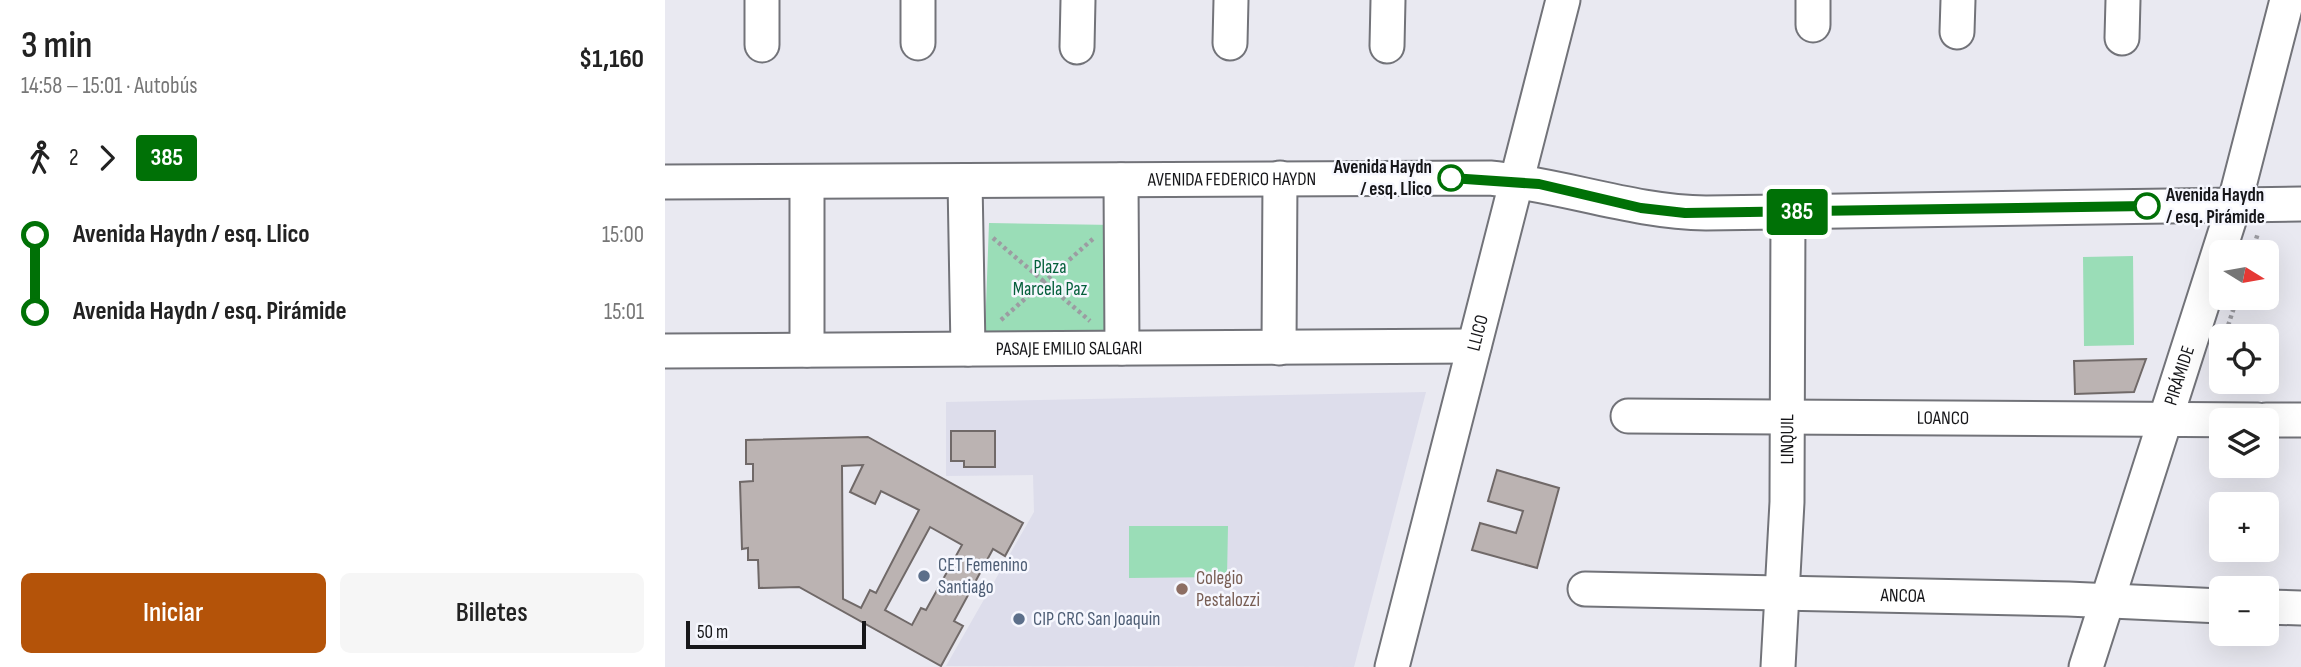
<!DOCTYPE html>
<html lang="es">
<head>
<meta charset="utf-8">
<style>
	body { margin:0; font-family:"Sofia Sans Condensed",sans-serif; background:#f6f6f6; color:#222; height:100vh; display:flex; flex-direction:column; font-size:26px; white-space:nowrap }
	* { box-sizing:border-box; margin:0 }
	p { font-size:23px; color:#767676 }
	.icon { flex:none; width:38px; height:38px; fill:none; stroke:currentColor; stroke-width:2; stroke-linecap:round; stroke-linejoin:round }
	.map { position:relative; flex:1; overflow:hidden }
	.drawer { display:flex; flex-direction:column; background:#fff; width:665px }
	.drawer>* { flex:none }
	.badge { padding:0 14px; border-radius:5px; font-size:24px; line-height:46px }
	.needle { width:46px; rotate:101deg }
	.buttons { position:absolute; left:1544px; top:240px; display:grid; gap:14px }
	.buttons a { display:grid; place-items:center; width:70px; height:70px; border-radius:10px; background:#fff; box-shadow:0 7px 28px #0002; font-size:35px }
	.scale { position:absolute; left:21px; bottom:18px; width:180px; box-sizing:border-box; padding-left:7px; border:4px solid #161619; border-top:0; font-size:19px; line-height:24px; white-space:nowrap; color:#161619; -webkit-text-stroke:5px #f6f7fe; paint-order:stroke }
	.map>.badge { position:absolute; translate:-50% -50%; box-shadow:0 0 0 4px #fff }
	.legs { display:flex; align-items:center; gap:10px; height:77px; padding:0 21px; font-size:23px }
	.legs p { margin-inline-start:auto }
	.overview { display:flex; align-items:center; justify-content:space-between; height:119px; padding:0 21px }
	h1 { font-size:38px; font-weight:600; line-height:52px }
	.action { display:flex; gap:14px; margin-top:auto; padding:14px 21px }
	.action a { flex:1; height:80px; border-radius:10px; background:#b45309; color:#fff; font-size:28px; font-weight:600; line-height:80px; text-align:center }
	.action a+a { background:#f6f6f6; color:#222 }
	ul { padding:0 21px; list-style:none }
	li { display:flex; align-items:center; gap:24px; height:77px; font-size:26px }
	li i { display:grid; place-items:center; width:10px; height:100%; margin:0 9px; background:currentColor }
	li i::after { content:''; width:18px; height:18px; margin:-9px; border:5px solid; border-radius:50%; background:#fff }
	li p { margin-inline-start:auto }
	li:first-child i { background:linear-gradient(#0000 50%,currentColor 0) }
	li:last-child i { background:linear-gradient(currentColor 50%,#0000 0) }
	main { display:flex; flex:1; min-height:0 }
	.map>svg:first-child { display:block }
</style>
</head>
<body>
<main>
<section class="drawer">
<div class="overview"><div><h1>3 min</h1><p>14:58 – 15:01 · Autobús</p></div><b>$1,160</b></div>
<div class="legs"><svg class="icon" aria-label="walk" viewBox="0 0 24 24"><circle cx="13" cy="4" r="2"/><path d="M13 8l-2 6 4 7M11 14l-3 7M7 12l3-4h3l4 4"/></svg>2<svg class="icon" aria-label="forward" viewBox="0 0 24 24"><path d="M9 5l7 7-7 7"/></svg><b class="badge" style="background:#007106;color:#fff">385</b></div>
<ul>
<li><i style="color:#007106"></i><b>Avenida Haydn / esq. Llico</b><p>15:00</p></li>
<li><i style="color:#007106"></i><b>Avenida Haydn / esq. Pirámide</b><p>15:01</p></li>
</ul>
<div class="action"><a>Iniciar</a><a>Billetes</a></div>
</section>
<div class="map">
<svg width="1636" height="667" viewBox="0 0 1636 667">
	<rect width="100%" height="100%" fill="#e9e9f1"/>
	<path fill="#ddddeb" d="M761,392l-72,275 -408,-1 88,-154 -1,-37 -87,1v-74z"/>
	<path fill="#9addb7" d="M324,223l126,2 -1,107 -129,1z
		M1468,256l1,89 -50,1 -1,-89z
		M464,526h99l-1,51 -98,1z"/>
	<path fill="#bbb3b2" stroke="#706968" stroke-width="2" fill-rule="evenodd" d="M1481,359l-12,33 -59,2 -1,-33z
		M286,431h44v36h-31v-6h-13z
		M203,437l155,86 -18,33 -12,-7 -39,72 9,5 -22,40 -142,-79 -40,1 -1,-28h-10v-12l-6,1 -2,-67 13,-1v-17h-7v-24zM198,465l-13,27 25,12 6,-13 38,19 -43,83 -6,-3 -9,18 -18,-9 -1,-133z
		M832,470l62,18 -22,80 -65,-18 8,-27 36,10 7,-22 -35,-10z
		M265,527l32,18 -36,65 -5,-2 -9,17 -27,-15z"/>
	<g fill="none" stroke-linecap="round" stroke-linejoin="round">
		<defs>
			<g id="minor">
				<path d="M1148,25v-25"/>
				<path d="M1292,32l1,-32"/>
				<path d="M1457,38l1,-38"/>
				<path d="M253,43v-43"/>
				<path d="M565,43l1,-43"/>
				<path d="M97,45v-45"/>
				<path d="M722,46l1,-46"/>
				<path d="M412,47l1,-47"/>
				<path d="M456,180l1,168"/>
				<path d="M300,181l3,168"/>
				<path id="s1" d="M0,182l825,-4c73,7 142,34 216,35l595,-9"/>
				<path d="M142,182v168"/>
				<path d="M614,348l1,-170"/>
				<path id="s2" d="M0,351l809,-5"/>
				<path id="s3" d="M963,416l630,4"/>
				<path d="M1601,420h35"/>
				<path id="s4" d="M920,589l483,10 153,7"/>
				<path d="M1601,607l35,1"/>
				<path id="s5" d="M727,667l171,-667"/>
				<path id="s6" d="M1113,667l9,-165 1,-290"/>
				<path id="s7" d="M1421,667l148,-462 53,-205"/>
			</g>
		</defs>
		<use href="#minor" stroke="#727379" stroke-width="37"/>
		<path stroke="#9c9ca2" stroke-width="4.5" stroke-dasharray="3.5 3.5" stroke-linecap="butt" d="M328,238l97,83
			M1587,252l6,-19
			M336,320l93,-82
			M1561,332l11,-34"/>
		<use href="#minor" stroke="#fff" stroke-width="33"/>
	</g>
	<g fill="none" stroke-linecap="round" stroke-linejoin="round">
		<defs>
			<path id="line-1" d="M786,178l88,6 102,24 44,5 462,-7"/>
		</defs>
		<use href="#line-1" stroke="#fff" stroke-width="16"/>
		<use href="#line-1" stroke="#007106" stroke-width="10"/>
	</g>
	<g fill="#fff" stroke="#007106" stroke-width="3.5">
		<circle cx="786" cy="178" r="12"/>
		<circle cx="1482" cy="206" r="12"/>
	</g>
	<g fill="#5c6f8a" stroke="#f6f7fe" stroke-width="2.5">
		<circle cx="259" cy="576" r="7"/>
		<circle cx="354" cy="619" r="7"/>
	</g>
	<circle fill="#8d6e63" stroke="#f6f7fe" stroke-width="2.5" cx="517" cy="589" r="7"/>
	<g text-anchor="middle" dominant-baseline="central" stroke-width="5" stroke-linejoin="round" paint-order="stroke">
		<g font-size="19" font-weight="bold" fill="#161619" stroke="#f6f7fe" text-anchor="end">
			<text x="767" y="167">Avenida Haydn<tspan x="767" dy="22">/ esq. Llico</tspan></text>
			<text x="1501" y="195" text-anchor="start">Avenida Haydn<tspan x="1501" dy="22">/ esq. Pirámide</tspan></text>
		</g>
		<g font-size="19" fill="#161619" stroke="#f6f7fe">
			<text stroke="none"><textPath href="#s1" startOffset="567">AVENIDA FEDERICO HAYDN</textPath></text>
			<text stroke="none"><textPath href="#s5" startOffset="345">LLICO</textPath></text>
			<text stroke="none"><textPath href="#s2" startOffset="404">PASAJE EMILIO SALGARI</textPath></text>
			<text stroke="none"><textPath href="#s7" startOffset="306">PIRÁMIDE</textPath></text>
			<text stroke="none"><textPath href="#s3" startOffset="315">LOANCO</textPath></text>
			<text stroke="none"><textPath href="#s6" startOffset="228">LINQUIL</textPath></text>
			<text stroke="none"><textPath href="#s4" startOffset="318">ANCOA</textPath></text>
		</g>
		<g font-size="19" fill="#06603c" stroke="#f6f7fe">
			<text x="385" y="267">Plaza<tspan x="385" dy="22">Marcela Paz</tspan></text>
		</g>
		<g font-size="19" fill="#4e5e75" stroke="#f6f7fe" text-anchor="start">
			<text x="273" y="565">CET Femenino<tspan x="273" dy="22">Santiago</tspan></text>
			<text x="368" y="619">CIP CRC San Joaquin</text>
		</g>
		<g font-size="19" fill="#785e54" stroke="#f6f7fe" text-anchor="start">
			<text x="531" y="578">Colegio<tspan x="531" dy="22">Pestalozzi</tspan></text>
		</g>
	</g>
</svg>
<div class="buttons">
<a><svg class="needle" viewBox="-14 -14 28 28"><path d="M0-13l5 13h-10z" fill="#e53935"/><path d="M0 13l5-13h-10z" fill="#767676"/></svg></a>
<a><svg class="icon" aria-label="locate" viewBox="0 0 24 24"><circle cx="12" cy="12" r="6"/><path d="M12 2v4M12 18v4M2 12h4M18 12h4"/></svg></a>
<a><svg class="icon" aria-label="layers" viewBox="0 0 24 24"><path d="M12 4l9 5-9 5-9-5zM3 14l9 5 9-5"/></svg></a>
<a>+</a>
<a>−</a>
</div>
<div class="scale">50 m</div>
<b class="badge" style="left:1132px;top:212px;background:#007106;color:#fff">385</b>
</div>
</main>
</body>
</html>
